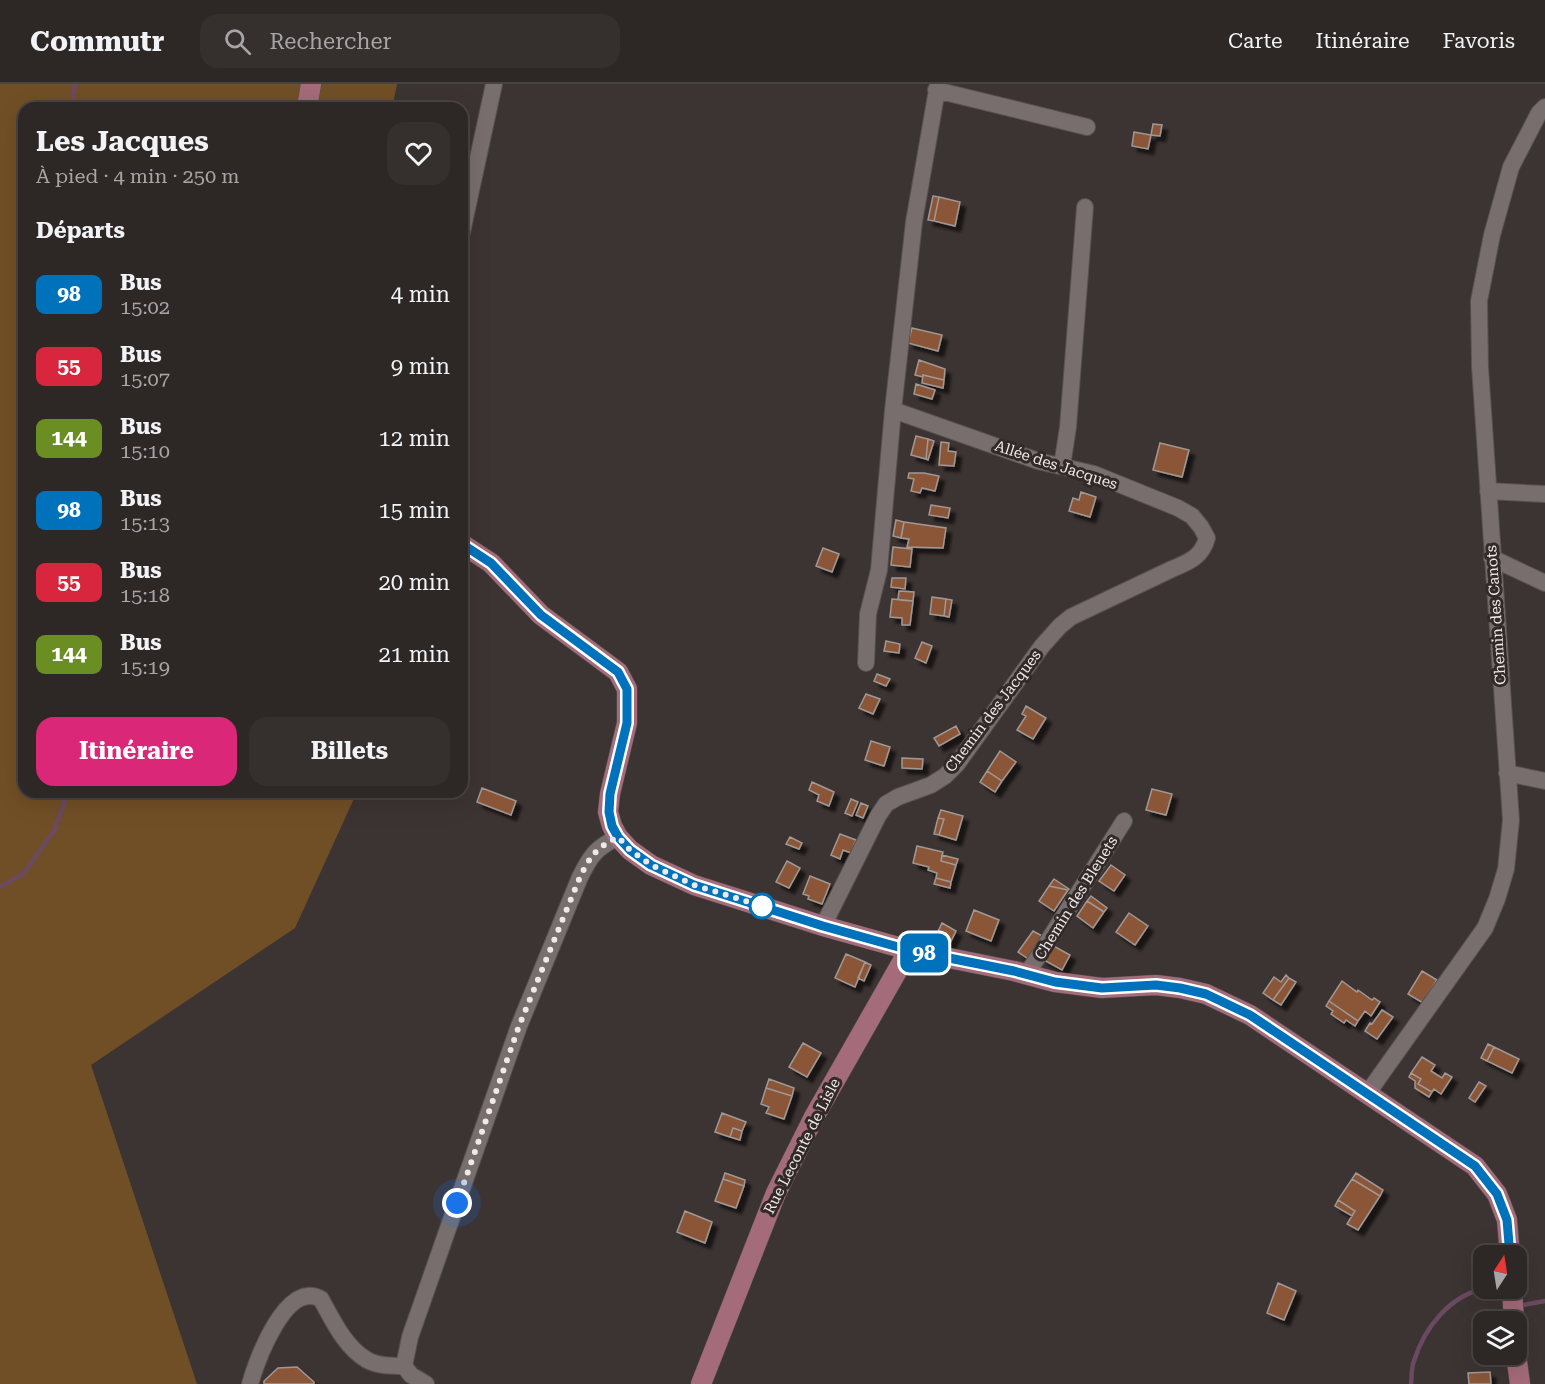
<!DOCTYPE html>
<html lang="fr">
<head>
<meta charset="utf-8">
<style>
	body { margin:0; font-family:"Roboto Serif",serif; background:#352f2e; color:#f1f3f6; height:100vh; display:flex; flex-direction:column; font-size:22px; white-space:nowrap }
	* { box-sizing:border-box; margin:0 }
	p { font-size:20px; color:#a7a5a7 }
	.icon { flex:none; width:33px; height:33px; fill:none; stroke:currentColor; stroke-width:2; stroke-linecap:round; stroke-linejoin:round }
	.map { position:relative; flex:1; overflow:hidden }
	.sheet { position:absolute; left:18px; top:18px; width:450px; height:696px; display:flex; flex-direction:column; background:#2d2726; border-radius:18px; box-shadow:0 6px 24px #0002,0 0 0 2px #484443 }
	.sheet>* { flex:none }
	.badge { padding:0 12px; border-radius:9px; font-size:21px; line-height:39px }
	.needle { width:39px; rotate:12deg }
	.fabs { position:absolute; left:1473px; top:1161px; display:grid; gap:12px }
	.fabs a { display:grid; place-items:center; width:54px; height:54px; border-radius:12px; background:#2d2726; box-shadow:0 6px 24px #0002,0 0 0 2px #484443; font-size:30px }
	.you { position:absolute; width:30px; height:30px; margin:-15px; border:4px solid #fff; border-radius:50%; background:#1a73e8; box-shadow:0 0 0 9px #1a73e833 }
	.map>.badge { position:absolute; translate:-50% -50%; box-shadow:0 0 0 3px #fff }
	h2 { padding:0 18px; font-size:22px; line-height:54px }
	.round { display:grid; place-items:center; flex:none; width:63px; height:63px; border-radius:18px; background:#352f2e }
	.summary { display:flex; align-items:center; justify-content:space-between; height:102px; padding:0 18px }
	h1 { font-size:28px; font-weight:700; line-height:45px }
	.cta { display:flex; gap:12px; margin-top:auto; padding:12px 18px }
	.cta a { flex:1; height:69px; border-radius:18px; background:#db2777; color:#fff; font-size:24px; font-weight:700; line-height:69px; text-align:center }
	.cta a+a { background:#352f2e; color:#f1f3f6 }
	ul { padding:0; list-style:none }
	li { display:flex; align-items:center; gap:18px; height:72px; padding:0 18px }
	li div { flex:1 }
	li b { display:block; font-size:22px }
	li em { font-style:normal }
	li .badge { min-width:66px; font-weight:700; text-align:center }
	header { display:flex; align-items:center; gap:36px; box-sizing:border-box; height:84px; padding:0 30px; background:#2d2726; border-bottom:2px solid #484443 }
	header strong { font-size:28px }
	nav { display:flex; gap:33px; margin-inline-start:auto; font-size:21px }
	.search { width:420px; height:54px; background:#352f2e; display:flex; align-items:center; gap:15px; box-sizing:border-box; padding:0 21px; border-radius:18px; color:#a7a5a7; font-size:22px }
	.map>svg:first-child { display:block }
</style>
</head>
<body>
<header>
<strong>Commutr</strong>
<div class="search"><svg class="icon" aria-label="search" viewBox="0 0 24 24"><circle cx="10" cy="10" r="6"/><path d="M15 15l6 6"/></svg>Rechercher</div>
<nav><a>Carte</a><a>Itinéraire</a><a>Favoris</a></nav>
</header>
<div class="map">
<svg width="1545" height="1300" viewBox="0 0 1545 1300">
	<defs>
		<filter id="shadow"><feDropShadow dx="5.5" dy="5.5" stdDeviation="1.5" flood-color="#0009"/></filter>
	</defs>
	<rect width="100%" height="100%" fill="#3c3433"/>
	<path fill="#714f26" d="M0,0h397l-5,24h-368v684h333l-62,136 -204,137 106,319h-197z"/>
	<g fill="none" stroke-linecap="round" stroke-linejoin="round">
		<path stroke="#6b4a61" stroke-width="4.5" d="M72,24l3,-24
			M0,803l23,-13 31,-43 14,-39
			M1495,1204l12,10
			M1518,1222l27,-5
			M1411,1300c1,-7 0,-16 3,-23 10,-33 36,-66 72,-73"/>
	</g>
	<path fill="#8b5639" stroke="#a09894" stroke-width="1.5" filter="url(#shadow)" d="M1153,40l9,1 -2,11 -9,-1z
		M1134,48l17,3 -3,14 -16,-3z
		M933,112l6,1 -5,24 -6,-1z
		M939,113l21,5 -5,24 -21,-5z
		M912,244l30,7 -4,16 -30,-8z
		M919,276l26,9 -1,11 -21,-5v2l-8,-2z
		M923,291l21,5 -1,8 -21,-5z
		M916,300l19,6 -3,9 -18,-5z
		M916,352l12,3 -2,20 -15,-4z
		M928,355l6,2 -6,19 -2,-1z
		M941,358l8,1 -1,8 8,1 -2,14 -15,-1z
		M1160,359l29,7 -7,27 -29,-7z
		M909,389h15l15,3 -4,15 -13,-3 -2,5 -9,-2 3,-12 -6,-1z
		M1081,408l15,5 -6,20 -21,-6 4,-13 6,2z
		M931,421l19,3 -2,10 -19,-3z
		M896,436l8,2 -3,16 -8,-2z
		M904,438l42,6 -3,20 -36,-1 2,-8 -8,-1z
		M893,463l19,2 -2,18 -19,-2z
		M823,464l16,6 -7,18 -16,-6z
		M892,494h14l-1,11 -14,-2z
		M899,507l15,1 -1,9 -15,-1z
		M932,513l14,2 -2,17 -14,-2z
		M892,515l21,2 -3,24h-8v-7l-12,-1z
		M946,515l6,1 -3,17 -5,-1z
		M886,557l14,3 -1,9 -15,-2z
		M922,558l10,4 -6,17 -11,-5z
		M877,590l13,5 -4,7 -12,-5z
		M866,610l14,5 -7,15 -14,-6z
		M1026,622l20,12 -13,21 -16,-9 9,-14 -4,-2z
		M956,642l4,8 -21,12 -5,-8z
		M871,657l19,6 -6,19 -19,-6z
		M1000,667l16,11 -14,19 -15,-10z
		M902,674l21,1 -1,10 -20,-1z
		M987,687l15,10 -7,11 -15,-10z
		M812,698l22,10 -5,14 -12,-5 2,-6 -10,-5z
		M482,704l34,13 -5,14 -34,-13z
		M1152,705l20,5 -6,21 -20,-5z
		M851,715l7,3 -6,14 -7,-3z
		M861,719l7,3 -5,12 -7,-3z
		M941,726l22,6 -7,24 -17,-5 5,-16 -6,-1z
		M938,734l6,1 -5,16 -5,-1z
		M840,750l16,6 -5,13 -8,-3 -3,9 -9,-4z
		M790,753l12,6 -3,6 -13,-5z
		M917,762l26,6 -2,9 15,4 -5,17 -15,-4 1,-5 -9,-3 1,-3 -16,-4z
		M942,771l16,4 -2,6 -15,-4z
		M787,777l13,7 -11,20 -13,-6z
		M1111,781l14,10 -11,16 -15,-10z
		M810,792l20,8 -8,20 -14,-5 1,-3 -6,-2z
		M936,794l15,4 -1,6 -16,-4z
		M1054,795l15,10 -1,1 -19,-4z
		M1049,802l19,4 -14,21 -15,-10z
		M1091,812l16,12 -3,4 -17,-11z
		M1087,817l17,11 -11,16 -16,-12z
		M974,826l25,10 -8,21 -25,-10z
		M1129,829l19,13 -13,19 -19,-13z
		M942,839l14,8 -8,16 -14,-7z
		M1033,847l13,7 -16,22 -12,-8z
		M1050,860l20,11 -8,15 -20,-11z
		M846,870l19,8 -10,25 -20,-9z
		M865,878l6,3 -7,16 -6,-3z
		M1422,887l15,9 -14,23 -15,-9z
		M1286,891l3,3 -16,22 -10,-7 11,-16 7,5z
		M1289,894l7,4 -15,23 -8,-5z
		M1342,897l15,11 1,-2 14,10 2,-2 6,4 -9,14 -6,-5 -7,10 -29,-20z
		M1329,917l29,20 -3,5 -9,-6 -2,3 -13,-9 2,-3 -7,-5z
		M1382,926l11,7 -16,22 -12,-8 5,-8 2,1z
		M803,959l18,10 -14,24 -18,-10z
		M1488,960l6,3 -7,14 -6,-3z
		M1494,963l25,12 -7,14 -25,-12z
		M1422,973l13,8 -4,6 11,7 3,-5 7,4 -11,17 -7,-5 -2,3 -14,-8 3,-5 -10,-6z
		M1411,989l10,6 -3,5 14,8 -3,5 -14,-9v-7l-6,-4z
		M769,995l25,9 -2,8 -26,-8z
		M1479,998l7,4 -11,16 -6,-4z
		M766,1004l26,8 -8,23 -18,-6 3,-6 -8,-3z
		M722,1029l24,9 -4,9 -9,-3 -3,9 -15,-5z
		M733,1044l9,3 -2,9 -10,-3z
		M725,1089l20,7 -1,6 -21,-7z
		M1356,1089l27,17 -3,6 -28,-17z
		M723,1095l21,7 -8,22 -21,-7z
		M1352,1095l28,17 -22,34 -11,-6 8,-13 -17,-11z
		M1338,1116l17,11 -3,5 -17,-10z
		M685,1127l27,11 -7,21 -28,-11z
		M1278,1199l18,8 -12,29 -17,-7z
		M297,1283l17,15v2h-50v-3l14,-13z
		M1490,1288l1,12h-22l-1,-11z"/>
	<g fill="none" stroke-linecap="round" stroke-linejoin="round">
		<defs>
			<path id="minor" d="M936,6l151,37
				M462,148l32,-148
				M1062,382l6,-39 17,-220
				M1488,407l57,3
				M1492,474l53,25
				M866,579l2,-49 11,-44 14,-160 21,-188 24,-138
				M1507,689l38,8
				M823,842l55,-110 8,-12 12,-7 33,-12 14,-9 12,-12 85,-118 18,-20 11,-9 101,-48c17,-7 30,-12 35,-31l-6,-11 -9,-11 -14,-8 -84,-34 -56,-13 -145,-51
				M1027,890l97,-153
				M1367,1010l118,-166 12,-29 9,-30 5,-49 -31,-453 -1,-66 13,-66 19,-68 28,-54 6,-6
				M250,1300c7,-24 36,-105 71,-85 12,22 24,48 46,61 11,6 25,6 37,6
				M426,1300l-15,-9 -7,-9 6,-29 109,-311 61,-149c11,-22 16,-29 38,-40"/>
			<path id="major" d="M307,24l4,-24
				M462,460l29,19 50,52 77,57 9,17v34l-17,71 -2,18 4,14 6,11 12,13 21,15 43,20 129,41 86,24 105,21 41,11 47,6 54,-3 24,3 26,6 44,21 225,151 22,28 10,26 3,36
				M1512,1204l2,34
				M1516,1270l4,30
				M701,1300l75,-191 38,-76 95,-167"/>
		</defs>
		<use href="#minor" stroke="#585151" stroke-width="18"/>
		<use href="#major" stroke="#585151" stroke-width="21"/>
		<use href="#minor" stroke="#776e6d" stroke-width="16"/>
		<use href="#major" stroke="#a46b7a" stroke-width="20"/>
	</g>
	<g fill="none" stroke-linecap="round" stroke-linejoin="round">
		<defs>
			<path id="line" d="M462,460l29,19 50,52 77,57 9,17v34l-17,71 -1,18 3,14 6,11 12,13 21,15 43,20 129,41 86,24 105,21 41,11 47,6 54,-3 24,3 26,6 44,21 225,151 22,28 10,26 3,36"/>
		</defs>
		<use href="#line" stroke="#fff" stroke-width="14"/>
		<use href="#line" stroke="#0072bc" stroke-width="9"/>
		<path stroke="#efe9e9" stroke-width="6" stroke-dasharray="0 10.8" d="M457,1119l62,-177 61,-149c11,-22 16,-29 38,-40l12,13 21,15 43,20 68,21"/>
	</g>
	<circle fill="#fff" stroke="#0072bc" stroke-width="3" cx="762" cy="822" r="12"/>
	<g text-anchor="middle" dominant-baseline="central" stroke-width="6" stroke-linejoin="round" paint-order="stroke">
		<g font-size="15" fill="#efe9e9" stroke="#322a29">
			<text transform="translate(1056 381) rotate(18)">Allée des Jacques</text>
			<text transform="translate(1496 531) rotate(-94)">Chemin des Canots</text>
			<text transform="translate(993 627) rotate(-53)">Chemin des Jacques</text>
			<text transform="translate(1076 814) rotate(-58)">Chemin des Bleuets</text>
			<text transform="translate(802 1062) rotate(-63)">Rue Leconte de Lisle</text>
		</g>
	</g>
</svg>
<div class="fabs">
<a><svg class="needle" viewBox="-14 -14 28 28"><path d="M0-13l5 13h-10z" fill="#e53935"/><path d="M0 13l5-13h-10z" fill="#a7a5a7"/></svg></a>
<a><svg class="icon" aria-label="layers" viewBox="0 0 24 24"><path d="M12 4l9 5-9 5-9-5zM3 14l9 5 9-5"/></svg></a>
</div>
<div class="you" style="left:457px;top:1119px"></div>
<b class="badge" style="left:924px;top:869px;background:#0072bc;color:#fff">98</b>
<section class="sheet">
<div class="summary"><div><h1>Les Jacques</h1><p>À pied · 4 min · 250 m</p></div><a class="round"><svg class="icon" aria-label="heart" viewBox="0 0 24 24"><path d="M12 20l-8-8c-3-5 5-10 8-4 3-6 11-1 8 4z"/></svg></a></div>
<h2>Départs</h2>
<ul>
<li><span class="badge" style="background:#0072bc;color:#fff">98</span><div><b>Bus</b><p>15:02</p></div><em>4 min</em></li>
<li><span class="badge" style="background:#d7263d;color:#fff">55</span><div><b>Bus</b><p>15:07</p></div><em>9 min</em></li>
<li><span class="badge" style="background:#6b8e23;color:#fff">144</span><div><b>Bus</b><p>15:10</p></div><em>12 min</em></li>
<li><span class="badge" style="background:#0072bc;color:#fff">98</span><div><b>Bus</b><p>15:13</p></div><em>15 min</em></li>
<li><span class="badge" style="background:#d7263d;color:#fff">55</span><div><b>Bus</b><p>15:18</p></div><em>20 min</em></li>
<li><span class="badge" style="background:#6b8e23;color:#fff">144</span><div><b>Bus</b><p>15:19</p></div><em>21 min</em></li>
</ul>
<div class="cta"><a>Itinéraire</a><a>Billets</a></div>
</section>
</div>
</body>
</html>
